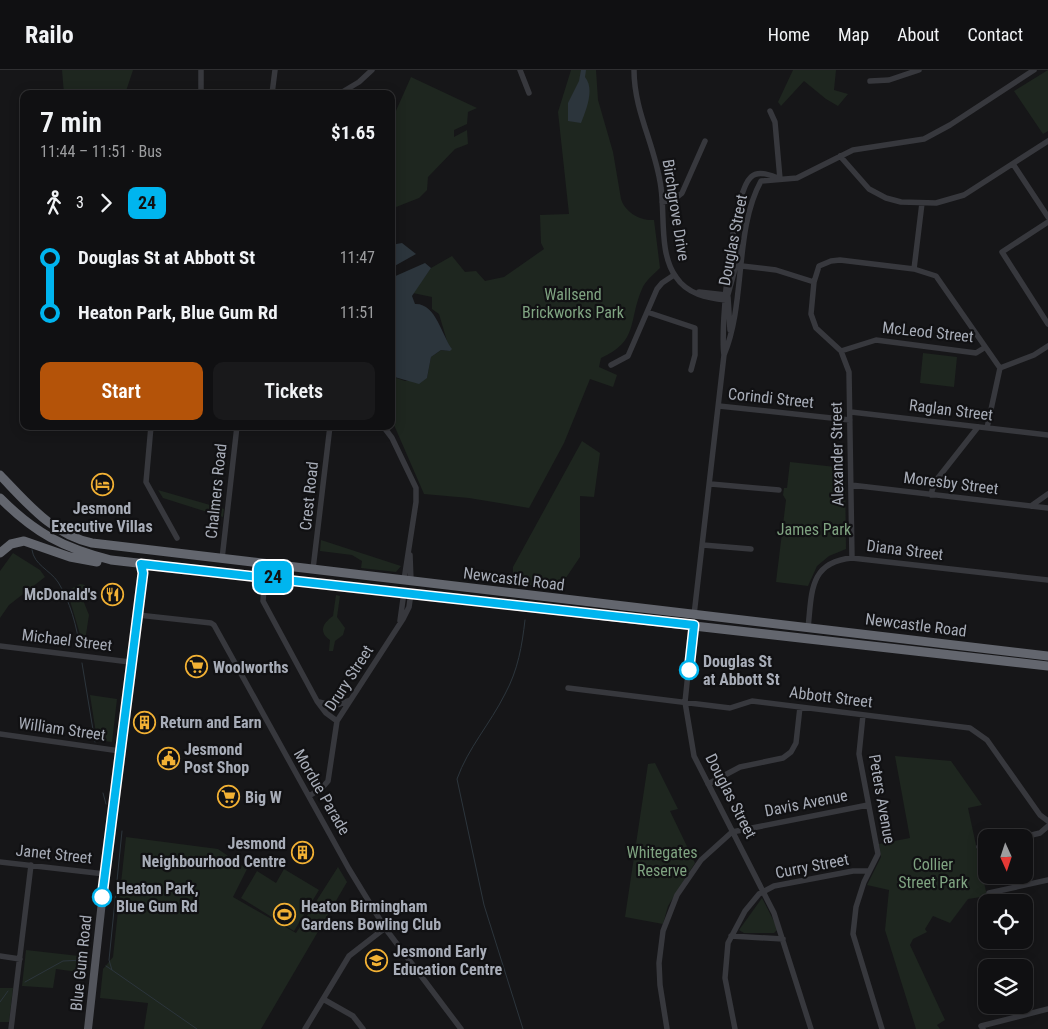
<!DOCTYPE html>
<html lang="en">
<head>
<meta charset="utf-8">
<style>
	body { margin:0; font-family:"Roboto Condensed",sans-serif; background:#19191b; color:#f1f3f6; height:100vh; display:flex; flex-direction:column; font-size:19px; white-space:nowrap }
	* { box-sizing:border-box; margin:0 }
	p { font-size:16px; color:#9c9d9f }
	.icon { flex:none; width:28px; height:28px; fill:none; stroke:currentColor; stroke-width:2; stroke-linecap:round; stroke-linejoin:round }
	.map { position:relative; flex:1; overflow:hidden }
	.drawer { position:absolute; left:20px; top:20px; width:375px; height:340px; display:flex; flex-direction:column; background:#101012; border-radius:10px; box-shadow:0 2px 12px #0003,0 0 0 1px #303032 }
	.drawer>* { flex:none }
	.badge { padding:0 10px; border-radius:8px; font-size:18px; line-height:32px }
	.needle { width:32px; rotate:177deg }
	.buttons { position:absolute; left:978px; top:759px; display:grid; gap:10px }
	.buttons a { display:grid; place-items:center; width:55px; height:55px; border-radius:10px; background:#101012; box-shadow:0 2px 12px #0003,0 0 0 1px #303032; font-size:25px }
	.map>.badge { position:absolute; translate:-50% -50%; box-shadow:0 0 0 2px #fff }
	.legs { display:flex; align-items:center; gap:8px; height:55px; padding:0 20px; font-size:16px }
	.legs p { margin-inline-start:auto }
	.summary { display:flex; align-items:center; justify-content:space-between; height:85px; padding:0 20px }
	h1 { font-size:28px; font-weight:600; line-height:38px }
	.button { display:flex; gap:10px; margin-top:auto; padding:10px 20px }
	.button a { flex:1; height:58px; border-radius:10px; background:#b45309; color:#fff; font-size:20px; font-weight:600; line-height:58px; text-align:center }
	.button a+a { background:#19191b; color:#f1f3f6 }
	ul { padding:0 20px; list-style:none }
	li { display:flex; align-items:center; gap:18px; height:55px; font-size:19px }
	li i { display:grid; place-items:center; width:8px; height:100%; margin:0 6px; background:currentColor }
	li i::after { content:''; width:12px; height:12px; margin:-6px; border:4px solid; border-radius:50%; background:#101012 }
	li p { margin-inline-start:auto }
	li:first-child i { background:linear-gradient(#0000 50%,currentColor 0) }
	li:last-child i { background:linear-gradient(currentColor 50%,#0000 0) }
	header { display:flex; align-items:center; gap:30px; box-sizing:border-box; height:70px; padding:0 25px; background:#101012; border-bottom:1px solid #303032 }
	header strong { font-size:24px }
	nav { display:flex; gap:28px; margin-inline-start:auto; font-size:18px }
	.map>svg:first-child { display:block }
</style>
</head>
<body>
<header>
<strong>Railo</strong>
<nav><a>Home</a><a>Map</a><a>About</a><a>Contact</a></nav>
</header>
<div class="map">
<svg width="1048" height="959" viewBox="0 0 1048 959">
	<rect width="100%" height="100%" fill="#161618"/>
	<path fill="#1e261f" d="M62,0h71l-8,24h-61z
		M571,0h25l2,30 15,52 8,47c4,13 19,22 33,21l6,48c-6,6 -15,13 -18,21 -14,32 -3,52 -41,69l-2,9 18,8 -4,12 -23,-8 -26,64 -35,65 -60,-10 -45,-4 -33,-76v-42l14,5 22,-3 4,-21 10,-7 9,1 -11,-37 -7,-5v-12l-19,-4 18,-25 21,-12 13,16 11,-1 9,10 19,-4 40,-28 -3,-6 -1,-28 29,-1 -11,-102z
		M793,0h43l-2,20 14,4 -10,12 -12,-7 -22,-18 -23,25 -3,-4z
		M1048,0v61l-5,3 -29,-43z
		M411,7l66,31 -9,4 -1,12 -13,6v7l13,-7 1,14 -13,5 -27,28 -1,13 -8,8 -28,11v-87z
		M923,283l34,4 -3,30 -34,-4z
		M582,371l18,12 -6,44 -14,-1v61l-21,31 -46,-5v-16z
		M790,392l55,6 1,81 -17,7 -12,10 -9,20 -32,-4 10,-82 -3,-5 1,-7h3z
		M158,420l66,19 -1,8 -60,-19z
		M321,470l80,26 -5,6 -35,-4 1,-7 -10,-6 -32,-4z
		M13,483l27,17 5,7 -36,28 -9,13v-47z
		M80,514l5,1 -2,15 6,15 -4,26h-3l-14,-47 1,-4z
		M336,525l4,1 -3,21 8,11 -2,7 -8,6 -2,10h-4l1,-11c-12,-8 -7,-17 3,-24z
		M90,625l27,4 -5,43 -15,-2z
		M895,686l56,5 31,44 -14,3 19,88 -19,3 -18,24 -17,-7 -8,13 2,3 -14,7 -3,6 35,75 -8,5 3,4h-24l-31,-99 4,-40 -22,-5 14,-28 -2,-13 31,-6z
		M655,693l23,46 -8,2 25,52 -27,43 -5,18 -38,-7 23,-153z
		M126,767l92,12 29,20 -14,28 63,36 42,-66 9,15 -86,147h-117l4,-26 -48,-5 3,-29 10,-12z
		M284,799l35,21 -25,41 -53,-33 16,-27 19,12z
		M762,828l16,31 -4,4h-30l-5,-3z
		M26,880l62,7 -2,16 -30,-4 -3,19 -31,-2z
		M0,918h13l-4,34h-9z"/>
	<path fill="#2c353c" d="M581,0h5l-1,7c10,12 1,33 -4,46l-13,-2v-18l11,-22z
		M402,173l14,11 -25,14v-23z
		M425,193l6,5 -19,28 3,8c21,-1 27,32 37,45l-2,2 -9,-1 -10,7 -4,21 -8,6 -28,-8v-98z"/>
	<g fill="none" stroke-linecap="round" stroke-linejoin="round">
		<path stroke="#2c353c" stroke-width="1" d="M32,480c2,15 18,20 26,32 12,19 19,45 22,67
			M82,593l13,79
			M103,723l3,11
			M122,761l-13,129 3,10 85,59
			M106,896l6,4
			M25,912l38,-21 22,-1
			M0,932l8,-11
			M523,959l-39,-124 -27,-126c11,-31 33,-55 48,-85 13,-24 17,-48 20,-74"/>
		<path stroke="#37383d" stroke-width="5.5" d="M520,0l9,23
			M634,0c0,42 22,77 27,118 4,27 -2,66 15,89 11,17 31,21 50,23
			M870,11l19,-1 30,-10
			M201,24v-24
			M272,24l3,-24
			M339,24l20,-12 13,-12
			M770,41l5,11 5,57
			M840,86l29,33 17,9 15,4 35,1 28,-8 84,-54
			M1013,94l35,53
			M662,132l11,-2 9,-7 23,-52
			M1048,152l-46,30 46,72
			M742,196l34,4 38,12
			M914,199l8,-66
			M699,222l27,3
			M728,227l2,33
			M727,228l14,-51
			M647,242l48,16v27l-4,15
			M841,281l35,-11 100,13 8,-5
			M724,285c22,-52 10,-125 37,-174l36,-3 56,-28 71,-11 26,-14 84,-55
			M611,295l17,-9 29,-67 5,-6 12,-8
			M719,336l131,14
			M851,342l197,23
			M151,356l-5,56 31,56
			M383,356l9,12 24,50v14l-12,78
			M987,358l13,-60 34,-13 14,-9
			M711,414l68,6
			M851,415l197,23
			M931,425l3,-12 44,-56
			M1031,436l17,-12
			M703,475l48,4
			M410,485l1,26
			M852,488l-3,-186 -8,-21 -25,-23 -5,-14 3,-32 5,-16 12,-5 9,-1 74,9 22,7 64,92
			M222,489l15,-133
			M313,499l17,-143
			M265,506l-2,25 54,100 9,12 11,8
			M138,545l73,8 3,2 135,244 36,59 76,101
			M694,545l30,-260c-4,-27 8,-161 27,-178 7,-7 21,-2 29,2
			M400,551l4,-29
			M693,555l-8,77 9,54 80,157 37,116
			M808,558c4,-36 1,-66 44,-70l196,22
			M0,576l130,16
			M568,618l162,20 22,-7 218,27 17,12 53,75 8,6
			M319,632l16,4 15,-6
			M863,645l-4,39 19,100 -14,28 -8,25 -3,27 29,95
			M0,664l120,17
			M708,714l32,-17 43,-9 8,-6 5,-9 4,-36
			M309,726l13,-8 6,-7 9,-60 66,-102 6,-12 2,-14
			M1019,768l21,-5 8,-7
			M979,777l7,-2
			M0,792l105,12
			M989,823l59,-13
			M731,866l52,3
			M0,886l20,3
			M323,929l30,17 10,13
			M11,959l20,-164
			M305,959l44,-73 36,-28
			M667,959l-7,-44 -1,-22 4,-32 14,-36 24,-35 31,-28 136,-27
			M735,959l-10,-51 3,-35 17,-32 14,-17 15,-8 79,-15h15
			M983,959l-2,-3 67,-17"/>
		<path stroke="#53555c" stroke-width="8" d="M88,959l17,-155 38,-301 -2,-9"/>
		<path stroke="#63666e" stroke-width="9" d="M0,405c27,28 53,60 92,68l956,113
			M0,428c35,35 63,50 111,62l937,106
			M0,483l11,-9 13,-3 46,16 27,5"/>
	</g>
	<g fill="none" stroke-linecap="round" stroke-linejoin="round">
		<defs>
			<path id="line-1" d="M102,827l41,-324 -2,-9 553,61 -5,45"/>
		</defs>
		<use href="#line-1" stroke="#fff" stroke-width="11"/>
		<use href="#line-1" stroke="#00b5ef" stroke-width="8"/>
	</g>
	<defs>
		<symbol id="hotel-ring" viewBox="-11 -11 22 22"><circle r="9.5" fill="#111113" stroke="#f2b134" stroke-width="1.5"/><path d="M-6-4.5h1.5V1H6V5H4.5V3h-9V5H-6ZM-4 0a1.8 1.8 0 1 1 3.6 0ZM.5 0V-2.5h3Q6-2.5 6 0Z" fill="#f2b134"/></symbol>
		<symbol id="restaurant-ring" viewBox="-11 -11 22 22"><circle r="9.5" fill="#111113" stroke="#f2b134" stroke-width="1.5"/><path d="M-5-6h1v4h1v-4h1v4h1v-4h1v5L-1.5 .5V6h-2V.5L-5-1ZM5-6V6H3V1.5H1.5Q1.5-4 5-6Z" fill="#f2b134"/></symbol>
		<symbol id="supermarket-ring" viewBox="-11 -11 22 22"><circle r="9.5" fill="#111113" stroke="#f2b134" stroke-width="1.5"/><path d="M-6-5.5h2.5l.6 2H6L4.5 2H-2.5L-4.4-4H-6ZM-1.5 3.2a1.3 1.3 0 1 0 .1 0ZM3 3.2a1.3 1.3 0 1 0 .1 0Z" fill="#f2b134"/></symbol>
		<symbol id="building-ring" viewBox="-11 -11 22 22"><circle r="9.5" fill="#111113" stroke="#f2b134" stroke-width="1.5"/><path d="M-4-6H4V6H1V3H-1V6H-4ZM-2.5-4.3h1.7v1.8h-1.7ZM.8-4.3h1.7v1.8H.8ZM-2.5-1h1.7V.8h-1.7ZM.8-1h1.7V.8H.8Z" fill="#f2b134"/></symbol>
		<symbol id="civic-ring" viewBox="-11 -11 22 22"><circle r="9.5" fill="#111113" stroke="#f2b134" stroke-width="1.5"/><path d="M-.6-6.5H3V-4.5H.6V-3L4-1V1h2V6H-6V1h2V-1L-.6-3ZM-1.2 2.5V6h2.4V2.5Z" fill="#f2b134"/></symbol>
		<symbol id="stadium-ring" viewBox="-11 -11 22 22"><circle r="9.5" fill="#111113" stroke="#f2b134" stroke-width="1.5"/><path d="M0-5a6.5 5 0 1 0 0 10a6.5 5 0 1 0 0-10ZM-3.5-1.8h7v3.6h-7Z" fill="#f2b134"/></symbol>
		<symbol id="school-ring" viewBox="-11 -11 22 22"><circle r="9.5" fill="#111113" stroke="#f2b134" stroke-width="1.5"/><path d="M0-5L7-2L0 1L-7-2ZM-4 1L0 2.5L4 1V4Q0 6-4 4Z" fill="#f2b134"/></symbol>
	</defs>
	<g fill-rule="evenodd">
		<use href="#hotel-ring" x="90" y="402" width="25" height="25"/>
		<use href="#restaurant-ring" x="100" y="512" width="25" height="25"/>
		<use href="#supermarket-ring" x="184" y="584" width="25" height="25"/>
		<use href="#building-ring" x="132" y="640" width="25" height="25"/>
		<use href="#civic-ring" x="156" y="676" width="25" height="25"/>
		<use href="#supermarket-ring" x="216" y="714" width="25" height="25"/>
		<use href="#building-ring" x="290" y="770" width="25" height="25"/>
		<use href="#stadium-ring" x="272" y="832" width="25" height="25"/>
		<use href="#school-ring" x="364" y="878" width="25" height="25"/>
	</g>
	<g fill="#fff" stroke="#00b5ef" stroke-width="2.5">
		<circle cx="689" cy="600" r="9"/>
		<circle cx="102" cy="827" r="9"/>
	</g>
	<g text-anchor="middle" dominant-baseline="central" stroke-width="4.5" stroke-linejoin="round" paint-order="stroke">
		<g font-size="16" fill="#a8adb8" stroke="#111113">
			<text transform="translate(676 140) rotate(81)">Birchgrove Drive</text>
			<text transform="translate(733 170) rotate(-79)">Douglas Street</text>
			<text transform="translate(928 262) rotate(6)">McLeod Street</text>
			<text transform="translate(771 328) rotate(6)">Corindi Street</text>
			<text transform="translate(951 340) rotate(7)">Raglan Street</text>
			<text transform="translate(837 384) rotate(-91)">Alexander Street</text>
			<text transform="translate(951 413) rotate(7)">Moresby Street</text>
			<text transform="translate(216 421) rotate(-84)">Chalmers Road</text>
			<text transform="translate(309 426) rotate(-84)">Crest Road</text>
			<text transform="translate(905 480) rotate(7)">Diana Street</text>
			<text transform="translate(514 509) rotate(7)">Newcastle Road</text>
			<text transform="translate(916 555) rotate(7)">Newcastle Road</text>
			<text transform="translate(67 570) rotate(7)">Michael Street</text>
			<text transform="translate(349 608) rotate(-57)">Drury Street</text>
			<text transform="translate(831 627) rotate(7)">Abbott Street</text>
			<text transform="translate(62 659) rotate(8)">William Street</text>
			<text transform="translate(322 722) rotate(60)">Mordue Parade</text>
			<text transform="translate(731 726) rotate(63)">Douglas Street</text>
			<text transform="translate(882 729) rotate(80)">Peters Avenue</text>
			<text transform="translate(806 733) rotate(-11)">Davis Avenue</text>
			<text transform="translate(54 784) rotate(6)">Janet Street</text>
			<text transform="translate(812 796) rotate(-11)">Curry Street</text>
			<text transform="translate(81 893) rotate(-84)">Blue Gum Road</text>
		</g>
		<g font-size="16" fill="#7fa381" stroke="#111113">
			<text x="573" y="224">Wallsend<tspan x="573" dy="18">Brickworks Park</tspan></text>
			<text x="814" y="459">James Park</text>
			<text x="662" y="782">Whitegates<tspan x="662" dy="18">Reserve</tspan></text>
			<text x="933" y="794">Collier<tspan x="933" dy="18">Street Park</tspan></text>
		</g>
		<g font-size="16" font-weight="bold" fill="#a8adb8" stroke="#111113" text-anchor="start">
			<text x="102" y="438" text-anchor="middle">Jesmond<tspan x="102" dy="18">Executive Villas</tspan></text>
			<text x="97" y="524" text-anchor="end">McDonald's</text>
			<text x="213" y="597">Woolworths</text>
			<text x="160" y="652">Return and Earn</text>
			<text x="184" y="679">Jesmond<tspan x="184" dy="18">Post Shop</tspan></text>
			<text x="245" y="727">Big W</text>
			<text x="286" y="773" text-anchor="end">Jesmond<tspan x="286" dy="18">Neighbourhood Centre</tspan></text>
			<text x="301" y="836">Heaton Birmingham<tspan x="301" dy="18">Gardens Bowling Club</tspan></text>
			<text x="393" y="881">Jesmond Early<tspan x="393" dy="18">Education Centre</tspan></text>
		</g>
		<g font-size="16" font-weight="bold" fill="#a8adb8" stroke="#111113" text-anchor="start">
			<text x="703" y="591">Douglas St<tspan x="703" dy="18">at Abbott St</tspan></text>
			<text x="116" y="818">Heaton Park,<tspan x="116" dy="18">Blue Gum Rd</tspan></text>
		</g>
	</g>
</svg>
<div class="buttons">
<a><svg class="needle" viewBox="-14 -14 28 28"><path d="M0-13l5 13h-10z" fill="#e53935"/><path d="M0 13l5-13h-10z" fill="#9c9d9f"/></svg></a>
<a><svg class="icon" aria-label="locate" viewBox="0 0 24 24"><circle cx="12" cy="12" r="6"/><path d="M12 2v4M12 18v4M2 12h4M18 12h4"/></svg></a>
<a><svg class="icon" aria-label="layers" viewBox="0 0 24 24"><path d="M12 4l9 5-9 5-9-5zM3 14l9 5 9-5"/></svg></a>
</div>
<b class="badge" style="left:273px;top:507px;background:#00b5ef;color:#111">24</b>
<section class="drawer">
<div class="summary"><div><h1>7 min</h1><p>11:44 – 11:51 · Bus</p></div><b>$1.65</b></div>
<div class="legs"><svg class="icon" aria-label="walk" viewBox="0 0 24 24"><circle cx="13" cy="4" r="2"/><path d="M13 8l-2 6 4 7M11 14l-3 7M7 12l3-4h3l4 4"/></svg>3<svg class="icon" aria-label="forward" viewBox="0 0 24 24"><path d="M9 5l7 7-7 7"/></svg><b class="badge" style="background:#00b5ef;color:#111">24</b></div>
<ul>
<li><i style="color:#00b5ef"></i><b>Douglas St at Abbott St</b><p>11:47</p></li>
<li><i style="color:#00b5ef"></i><b>Heaton Park, Blue Gum Rd</b><p>11:51</p></li>
</ul>
<div class="button"><a>Start</a><a>Tickets</a></div>
</section>
</div>
</body>
</html>
